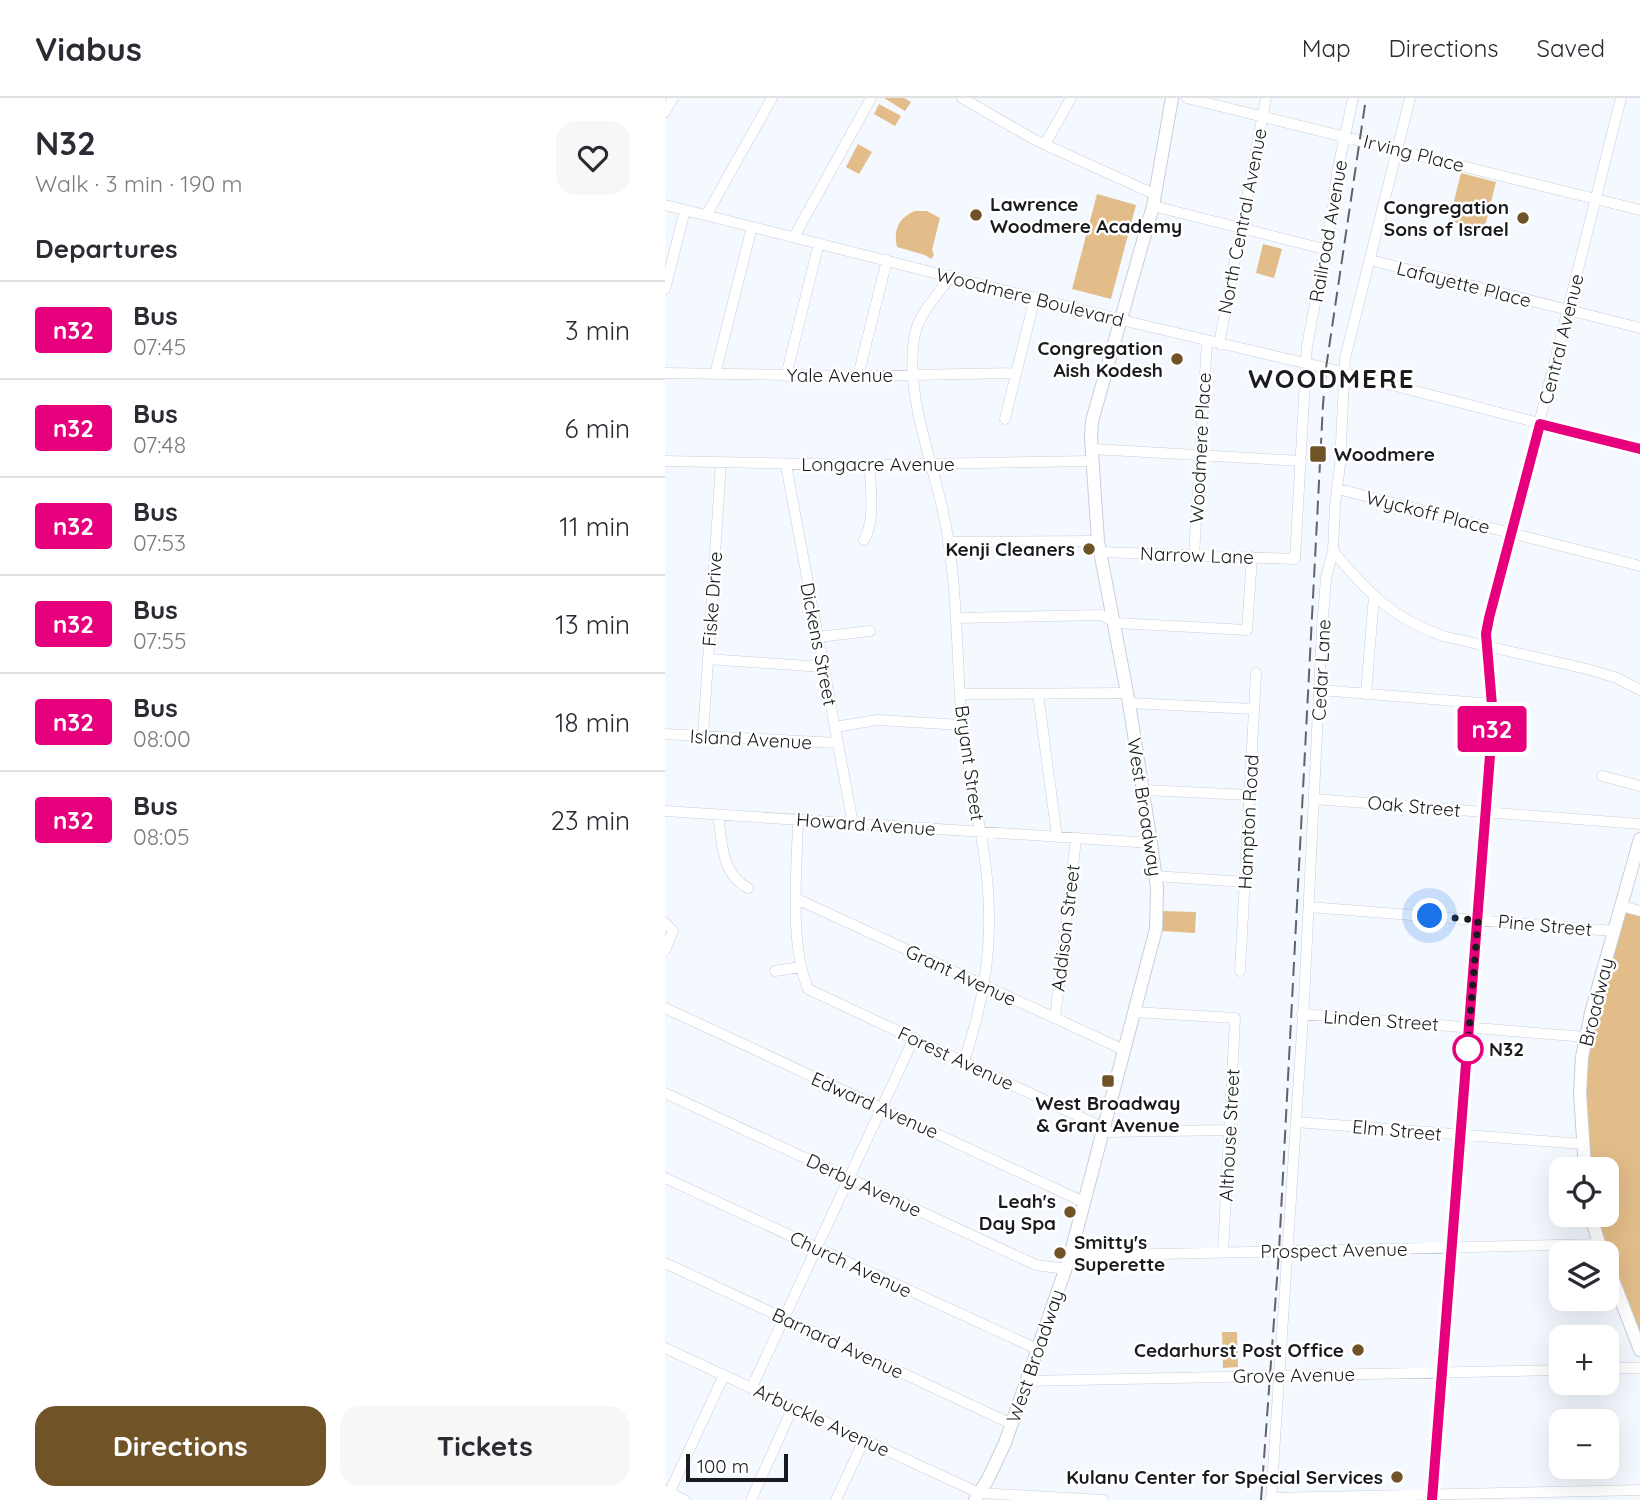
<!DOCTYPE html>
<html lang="en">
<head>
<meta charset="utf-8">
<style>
	body { margin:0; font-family:Quicksand,sans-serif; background:#f7f7f7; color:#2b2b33; height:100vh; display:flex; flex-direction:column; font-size:26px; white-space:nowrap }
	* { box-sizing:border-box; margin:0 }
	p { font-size:23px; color:#7c7c81 }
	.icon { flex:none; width:38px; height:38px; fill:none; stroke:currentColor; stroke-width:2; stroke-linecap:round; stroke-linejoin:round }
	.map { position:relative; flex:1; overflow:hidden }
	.side { display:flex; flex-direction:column; background:#fff; width:665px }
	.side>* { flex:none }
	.badge { padding:0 14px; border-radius:5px; font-size:24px; line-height:46px }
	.buttons { position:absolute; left:884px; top:1059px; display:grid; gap:14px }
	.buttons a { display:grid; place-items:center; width:70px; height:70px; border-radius:14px; background:#fff; box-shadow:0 7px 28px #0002; font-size:35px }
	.scale { position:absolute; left:21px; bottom:18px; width:102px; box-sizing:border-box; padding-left:7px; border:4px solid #191b1f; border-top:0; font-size:19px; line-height:24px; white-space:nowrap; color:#191b1f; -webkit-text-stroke:5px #fff; paint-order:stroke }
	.you { position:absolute; width:35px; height:35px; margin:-18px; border:5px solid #fff; border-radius:50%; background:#1a73e8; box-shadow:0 0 0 10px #1a73e833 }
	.map>.badge { position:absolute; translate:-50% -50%; box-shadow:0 0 0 4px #fff }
	h2 { padding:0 35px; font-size:26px; line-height:63px }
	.round { display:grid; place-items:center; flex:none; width:74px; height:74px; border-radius:21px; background:#f7f7f7 }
	.head { display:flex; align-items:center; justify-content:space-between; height:119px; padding:0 35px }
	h1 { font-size:33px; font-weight:700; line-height:52px }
	.primary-button { display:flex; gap:14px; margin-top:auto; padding:14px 35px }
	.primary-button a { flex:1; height:80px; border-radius:21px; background:#705327; color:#fff; font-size:28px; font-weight:700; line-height:80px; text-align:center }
	.primary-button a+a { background:#f7f7f7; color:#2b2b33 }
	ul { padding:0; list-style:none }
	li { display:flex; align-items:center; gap:21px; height:98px; padding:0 35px; border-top:2px solid #e1e1e2 }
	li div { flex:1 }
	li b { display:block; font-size:26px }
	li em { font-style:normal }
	li .badge { min-width:77px; font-weight:700; text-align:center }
	header { display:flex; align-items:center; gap:42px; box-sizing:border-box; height:98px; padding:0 35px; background:#fff; border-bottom:2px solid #e1e1e2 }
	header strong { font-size:33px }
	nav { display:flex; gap:38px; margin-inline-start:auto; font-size:24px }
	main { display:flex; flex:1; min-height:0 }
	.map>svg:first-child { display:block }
</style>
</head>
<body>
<header>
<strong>Viabus</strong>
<nav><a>Map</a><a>Directions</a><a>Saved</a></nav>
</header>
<main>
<section class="side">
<div class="head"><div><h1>N32</h1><p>Walk · 3 min · 190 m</p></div><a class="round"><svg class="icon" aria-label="heart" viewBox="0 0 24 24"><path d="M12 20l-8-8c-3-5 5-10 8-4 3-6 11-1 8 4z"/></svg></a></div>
<h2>Departures</h2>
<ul>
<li><span class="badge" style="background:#e6007e;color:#fff">n32</span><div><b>Bus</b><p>07:45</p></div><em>3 min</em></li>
<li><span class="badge" style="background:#e6007e;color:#fff">n32</span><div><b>Bus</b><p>07:48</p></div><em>6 min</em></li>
<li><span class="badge" style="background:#e6007e;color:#fff">n32</span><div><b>Bus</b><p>07:53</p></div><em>11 min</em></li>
<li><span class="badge" style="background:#e6007e;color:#fff">n32</span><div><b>Bus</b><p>07:55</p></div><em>13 min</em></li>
<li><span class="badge" style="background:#e6007e;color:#fff">n32</span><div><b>Bus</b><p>08:00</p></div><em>18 min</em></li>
<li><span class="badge" style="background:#e6007e;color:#fff">n32</span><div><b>Bus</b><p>08:05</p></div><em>23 min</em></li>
</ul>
<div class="primary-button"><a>Directions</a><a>Tickets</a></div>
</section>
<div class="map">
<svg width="975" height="1402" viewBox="0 0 975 1402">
	<rect width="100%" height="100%" fill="#f4f8ff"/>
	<path fill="#e3bd89" d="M219,0h20l7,4 -6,9z
		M214,6l22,12 -6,10 -21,-12z
		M193,46l14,8 -13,22 -13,-7z
		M796,75l35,9 -12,48 -35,-9z
		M432,96l39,11 -25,94 -39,-10z
		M250,113h12l13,7 -8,32 2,5 -3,4 -6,-4 -28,-8c-4,-17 2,-30 18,-36z
		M598,146l19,5 -8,29 -18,-5z
		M960,812l15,4v434l-33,-87v-8l-15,-38 15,-1v-45h-20l-2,-110z
		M498,813l33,1 -1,21 -33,-2z
		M557,1234h15l1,35 -15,1z"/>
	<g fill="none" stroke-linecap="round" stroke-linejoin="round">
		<defs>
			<path id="minor" d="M297,0l73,42 119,54
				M522,0l453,112
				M0,14l8,-14
				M380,46l26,-46
				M0,107l469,118 192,45 314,81
				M488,108l171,43
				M42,116l65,-116
				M129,139l77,-139
				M705,162l270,68
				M286,178c-14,20 -34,39 -37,63 -9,57 20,126 31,182 13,66 11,134 17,201 7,64 27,128 27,194 1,50 -9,98 -25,145
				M0,191l20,-79
				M554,246l47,-246
				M0,275l193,3 157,-3
				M50,276l37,-147
				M121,278l33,-133
				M193,278l29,-116
				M340,321l30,-122
				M427,351l209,12
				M0,363l205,4 222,-4
				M121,367l67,359
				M673,391l302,77
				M199,442c12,-21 6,-51 6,-75
				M283,444l150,-1
				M668,453c33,40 60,68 110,85l144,33 30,9 23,12
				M435,454l195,7 12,-213 26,-138 4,-35 16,-75
				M529,457l13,-214
				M291,520l145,-3 16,8 130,7 5,-73
				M153,539l52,-6
				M43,561l115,8
				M655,592l172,14
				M295,596l166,-1
				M373,596l19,143
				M701,596l8,-98
				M464,605l125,6
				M170,629l42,-7 85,5
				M0,636l172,9
				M38,638l18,-273
				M937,678l38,10
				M479,692l106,5
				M649,701l326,25
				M0,713l486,32
				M53,717c4,27 3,59 30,73
				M133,722c-1,50 -9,122 10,169l296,139
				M490,778l90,6
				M132,801l327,151
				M956,808l19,5
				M644,809l305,24
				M0,825l8,8 -8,19
				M110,873l25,-4
				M575,873l16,-298
				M0,910l419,194
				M469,914l101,6 -12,234
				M637,916l284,23
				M390,920l21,-179
				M0,995l371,172 30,4
				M631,1024l287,22
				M438,1034l126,-2
				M0,1080l372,171
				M405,1158l529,-12
				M0,1165l347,161
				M0,1250l314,145 124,7
				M942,1270h33
				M361,1283l535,-11
				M87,1289l162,-349
				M0,1393l20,9
				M606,1400l369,-8
				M1,1402l58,-125
				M86,1402l42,-93
				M171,1402l28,-60
				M606,1402l33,-499 18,-372 4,-51 7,-27 2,-46 5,-40 5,-107 65,-260
				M767,1402l61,-783 -7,-83 135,-536"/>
			<path id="major" d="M920,1071l-5,-76 2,-36 9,-44 49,-174
				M925,1116l12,39
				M942,1166l33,86
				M310,1402l13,-21 17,-36 65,-187 86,-327 1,-41 -6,-45 -22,-140 -31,-162 -7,-103 1,-17 61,-215 19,-108"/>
		</defs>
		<use href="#minor" stroke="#c8ced9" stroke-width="11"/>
		<use href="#major" stroke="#c8ced9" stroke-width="14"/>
		<use href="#minor" stroke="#fff" stroke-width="10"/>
		<use href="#major" stroke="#fff" stroke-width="12"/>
		<path stroke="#606368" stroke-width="2" stroke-dasharray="14 7" stroke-linecap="butt" d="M596,1402l18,-249 44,-846 3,-37 40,-270"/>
	</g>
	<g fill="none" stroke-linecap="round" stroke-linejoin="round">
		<defs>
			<path id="line" d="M767,1402l61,-783 -7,-83 3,-16 51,-194 100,25"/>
		</defs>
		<use href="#line" stroke="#fff" stroke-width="16"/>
		<use href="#line" stroke="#e6007e" stroke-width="10"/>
		<path stroke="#191b1f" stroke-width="7" stroke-dasharray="0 12.6" d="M765,818l48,4 -11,135 1,-6"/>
	</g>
	<g fill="#705327" stroke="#fff" stroke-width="2.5">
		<circle cx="311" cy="117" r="7"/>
		<circle cx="858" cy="120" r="7"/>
		<circle cx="512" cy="261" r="7"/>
		<rect x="644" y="347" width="18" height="18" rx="3.5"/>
		<circle cx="424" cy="451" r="7"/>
		<rect x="436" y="976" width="14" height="14" rx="3.5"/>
		<circle cx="405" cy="1114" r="7"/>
		<circle cx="395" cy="1155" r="7"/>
		<circle cx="693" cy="1252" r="7"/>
		<circle cx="732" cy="1379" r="7"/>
	</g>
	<circle fill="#fff" stroke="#e6007e" stroke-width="3.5" cx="803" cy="951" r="14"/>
	<g text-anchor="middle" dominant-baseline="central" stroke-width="5" stroke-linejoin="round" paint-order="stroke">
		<g font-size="19" fill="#191b1f" stroke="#fff">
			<text transform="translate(749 55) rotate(14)">Irving Place</text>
			<text transform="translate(577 123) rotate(-79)">North Central Avenue</text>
			<text transform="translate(663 133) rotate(-80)">Railroad Avenue</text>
			<text transform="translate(799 186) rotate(14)">Lafayette Place</text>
			<text transform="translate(365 199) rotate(14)">Woodmere Boulevard</text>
			<text transform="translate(896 241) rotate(-76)">Central Avenue</text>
			<text x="175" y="277">Yale Avenue</text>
			<text transform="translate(535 350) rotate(-87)">Woodmere Place</text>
			<text x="213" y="366">Longacre Avenue</text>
			<text transform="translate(763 414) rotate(14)">Wyckoff Place</text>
			<text transform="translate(532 457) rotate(2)">Narrow Lane</text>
			<text transform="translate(47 501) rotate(-86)">Fiske Drive</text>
			<text transform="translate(154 546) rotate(79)">Dickens Street</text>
			<text transform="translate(656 572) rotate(-87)">Cedar Lane</text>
			<text transform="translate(86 641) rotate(3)">Island Avenue</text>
			<text transform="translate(305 665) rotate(82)">Bryant Street</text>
			<text transform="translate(749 708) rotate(5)">Oak Street</text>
			<text transform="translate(480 709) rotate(81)">West Broadway</text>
			<text transform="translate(583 724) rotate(-87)">Hampton Road</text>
			<text transform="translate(201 726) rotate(4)">Howard Avenue</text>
			<text transform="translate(880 827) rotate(5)">Pine Street</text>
			<text transform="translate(400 830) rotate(-83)">Addison Street</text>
			<text transform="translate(296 877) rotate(25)">Grant Avenue</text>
			<text transform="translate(931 904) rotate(-76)">Broadway</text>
			<text transform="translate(716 922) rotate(4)">Linden Street</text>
			<text transform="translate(291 960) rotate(25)">Forest Avenue</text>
			<text transform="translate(210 1007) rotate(24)">Edward Avenue</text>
			<text transform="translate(732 1032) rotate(5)">Elm Street</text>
			<text transform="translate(564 1037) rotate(-87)">Althouse Street</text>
			<text transform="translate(199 1087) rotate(25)">Derby Avenue</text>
			<text transform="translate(669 1152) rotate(-1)">Prospect Avenue</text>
			<text transform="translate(186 1166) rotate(25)">Church Avenue</text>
			<text transform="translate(173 1245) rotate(25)">Barnard Avenue</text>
			<text transform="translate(370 1258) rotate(-71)">West Broadway</text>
			<text transform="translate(629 1277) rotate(-1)">Grove Avenue</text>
			<text transform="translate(157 1322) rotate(25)">Arbuckle Avenue</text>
		</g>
		<g font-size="19" font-weight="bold" fill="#191b1f" stroke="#fff" text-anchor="end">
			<text x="325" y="106" text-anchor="start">Lawrence<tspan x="325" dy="22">Woodmere Academy</tspan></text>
			<text x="844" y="109">Congregation<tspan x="844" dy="22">Sons of Israel</tspan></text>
			<text x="498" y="250">Congregation<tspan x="498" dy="22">Aish Kodesh</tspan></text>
			<text x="669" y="356" text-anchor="start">Woodmere</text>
			<text x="410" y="451">Kenji Cleaners</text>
			<text x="443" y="1005" text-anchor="middle">West Broadway<tspan x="443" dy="22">&amp; Grant Avenue</tspan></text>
			<text x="391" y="1103">Leah's<tspan x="391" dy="22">Day Spa</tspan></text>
			<text x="409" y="1144" text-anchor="start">Smitty's<tspan x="409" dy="22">Superette</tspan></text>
			<text x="679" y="1252">Cedarhurst Post Office</text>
			<text x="718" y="1379">Kulanu Center for Special Services</text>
		</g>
		<g font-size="19" font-weight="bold" fill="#191b1f" stroke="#fff" text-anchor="start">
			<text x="824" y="951">N32</text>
		</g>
		<g font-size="26" font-weight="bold" letter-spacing="2" fill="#191b1f" stroke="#fff">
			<text x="667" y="280">WOODMERE</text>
		</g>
	</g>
</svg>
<div class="buttons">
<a><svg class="icon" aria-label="locate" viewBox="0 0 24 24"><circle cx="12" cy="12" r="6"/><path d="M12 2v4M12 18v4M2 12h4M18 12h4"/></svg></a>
<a><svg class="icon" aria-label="layers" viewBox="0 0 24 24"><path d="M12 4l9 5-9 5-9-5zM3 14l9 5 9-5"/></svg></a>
<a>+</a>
<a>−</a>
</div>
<div class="scale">100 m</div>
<div class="you" style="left:765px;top:818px"></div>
<b class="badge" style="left:827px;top:631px;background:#e6007e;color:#fff">n32</b>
</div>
</main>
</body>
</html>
